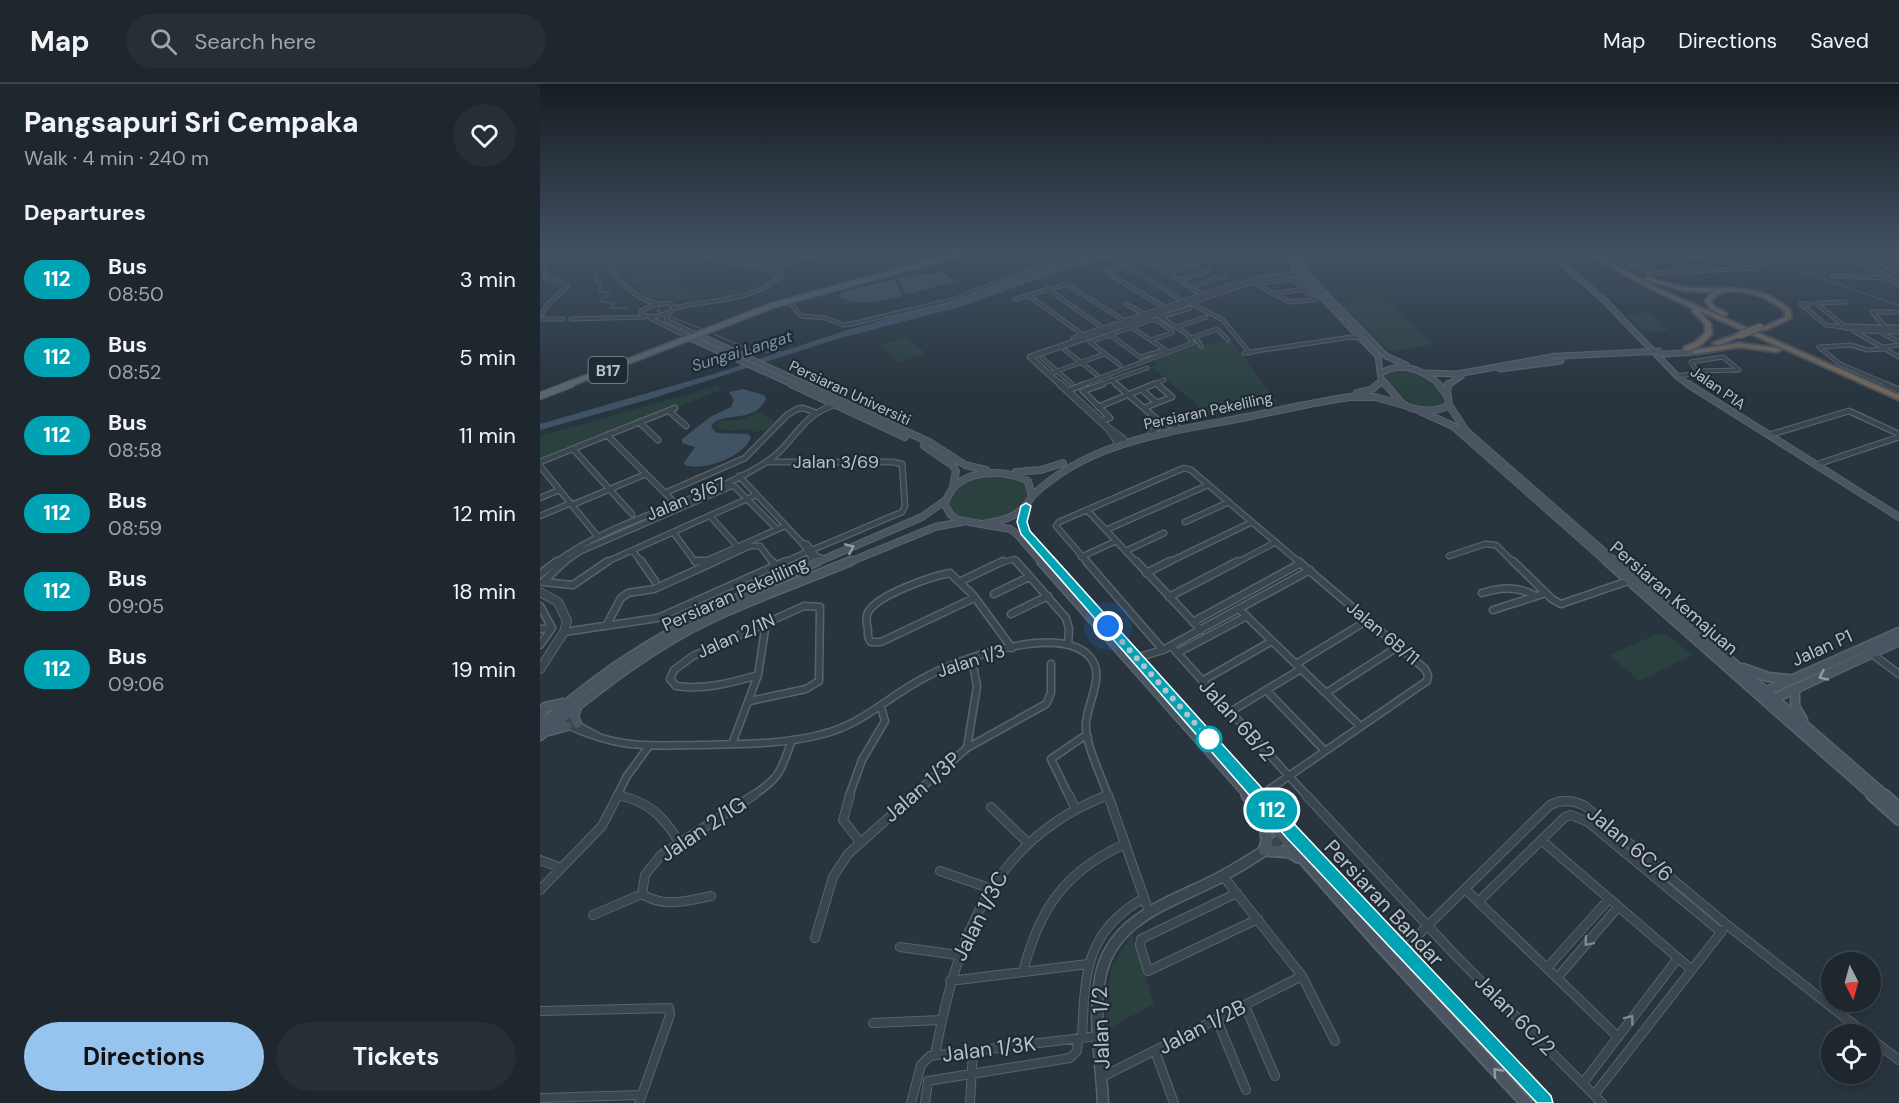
<!DOCTYPE html>
<html lang="en">
<head>
<meta charset="utf-8">
<style>
	body { margin:0; font-family:"DM Sans",sans-serif; background:#262f36; color:#f1f3f6; height:100vh; display:flex; flex-direction:column; font-size:22px; white-space:nowrap }
	* { box-sizing:border-box; margin:0 }
	p { font-size:20px; color:#a1a5aa }
	.icon { flex:none; width:33px; height:33px; fill:none; stroke:currentColor; stroke-width:2; stroke-linecap:round; stroke-linejoin:round }
	.map { position:relative; flex:1; overflow:hidden }
	.details { display:flex; flex-direction:column; background:#1e272e; width:540px }
	.details>* { flex:none }
	.badge { padding:0 12px; border-radius:20px; font-size:21px; line-height:39px }
	.needle { width:39px; rotate:174deg }
	.fabs { position:absolute; left:1281px; top:868px; display:grid; gap:12px }
	.fabs a { display:grid; place-items:center; width:60px; height:60px; border-radius:50%; background:#1e272e; box-shadow:0 3px 9px #0003,0 0 0 2px #3c444a; font-size:30px }
	.you { position:absolute; width:30px; height:30px; margin:-15px; border:4px solid #fff; border-radius:50%; background:#1a73e8; box-shadow:0 0 0 9px #1a73e833 }
	.map>.badge { position:absolute; translate:-50% -50%; box-shadow:0 0 0 3px #fff }
	h2 { padding:0 24px; font-size:22px; line-height:54px }
	.round { display:grid; place-items:center; flex:none; width:63px; height:63px; border-radius:32px; background:#262f36 }
	.headline { display:flex; align-items:center; justify-content:space-between; height:102px; padding:0 24px }
	h1 { font-size:28px; font-weight:800; line-height:45px }
	.button { display:flex; gap:12px; margin-top:auto; padding:12px 24px }
	.button a { flex:1; height:69px; border-radius:36px; background:#97c3ef; color:#111; font-size:24px; font-weight:800; line-height:69px; text-align:center }
	.button a+a { background:#262f36; color:#f1f3f6 }
	ul { padding:0; list-style:none }
	li { display:flex; align-items:center; gap:18px; height:78px; padding:0 24px }
	li div { flex:1 }
	li b { display:block; font-size:22px }
	li em { font-style:normal }
	li .badge { min-width:66px; font-weight:700; text-align:center }
	header { display:flex; align-items:center; gap:36px; box-sizing:border-box; height:84px; padding:0 30px; background:#1e272e; border-bottom:2px solid #3c444a }
	header strong { font-size:28px }
	nav { display:flex; gap:33px; margin-inline-start:auto; font-size:21px }
	.search { width:420px; height:54px; background:#262f36; display:flex; align-items:center; gap:15px; box-sizing:border-box; padding:0 21px; border-radius:33px; color:#a1a5aa; font-size:22px }
	main { display:flex; flex:1; min-height:0 }
	.map>svg:first-child { display:block }
</style>
</head>
<body>
<header>
<strong>Map</strong>
<div class="search"><svg class="icon" aria-label="search" viewBox="0 0 24 24"><circle cx="10" cy="10" r="6"/><path d="M15 15l6 6"/></svg>Search here</div>
<nav><a>Map</a><a>Directions</a><a>Saved</a></nav>
</header>
<main>
<section class="details">
<div class="headline"><div><h1>Pangsapuri Sri Cempaka</h1><p>Walk · 4 min · 240 m</p></div><a class="round"><svg class="icon" aria-label="heart" viewBox="0 0 24 24"><path d="M12 20l-8-8c-3-5 5-10 8-4 3-6 11-1 8 4z"/></svg></a></div>
<h2>Departures</h2>
<ul>
<li><span class="badge" style="background:#00a3b4;color:#fff">112</span><div><b>Bus</b><p>08:50</p></div><em>3 min</em></li>
<li><span class="badge" style="background:#00a3b4;color:#fff">112</span><div><b>Bus</b><p>08:52</p></div><em>5 min</em></li>
<li><span class="badge" style="background:#00a3b4;color:#fff">112</span><div><b>Bus</b><p>08:58</p></div><em>11 min</em></li>
<li><span class="badge" style="background:#00a3b4;color:#fff">112</span><div><b>Bus</b><p>08:59</p></div><em>12 min</em></li>
<li><span class="badge" style="background:#00a3b4;color:#fff">112</span><div><b>Bus</b><p>09:05</p></div><em>18 min</em></li>
<li><span class="badge" style="background:#00a3b4;color:#fff">112</span><div><b>Bus</b><p>09:06</p></div><em>19 min</em></li>
</ul>
<div class="button"><a>Directions</a><a>Tickets</a></div>
</section>
<div class="map">
<svg width="1359" height="1019" viewBox="0 0 1359 1019">
	<rect width="100%" height="100%" fill="#28343e"/>
	<path fill="#2b4140" d="M63,166h76l-4,6 10,14 -8,15c19,12 46,5 67,4l-1,4 -61,7 -36,-3z
		M841,212l52,48 -42,8 -15,-12 -37,-37z
		M1110,229l20,18 -26,1 -19,-18z
		M367,253l19,17 -28,9 -18,-18z
		M692,257l46,62 -75,13 -8,-13 -44,-36 7,-3 -4,-3 38,-15z
		M863,284l20,6 22,23v6c-25,17 -45,-8 -61,-24v-5l4,-4z
		M177,302l4,4 -181,71v-25z
		M218,328l17,9 -9,9 -11,2c-12,-7 -29,4 -39,-6l4,-5 23,-2z
		M458,390c7,1 16,2 22,6 30,21 -29,44 -50,40 -8,-2 -16,-6 -19,-13 -9,-25 32,-31 47,-33z
		M1117,550l11,1 24,20 -52,26 -31,-26z
		M592,850l22,70 -46,25 -2,-30 6,-33z"/>
	<path fill="#3f5365" d="M568,166h28l-84,24 -89,32 -126,33 -190,61 -107,30v-6l177,-51 130,-43 109,-31 89,-31z
		M402,188l13,9 -49,14 -9,-17z
		M355,195l8,17c-21,6 -47,11 -65,0l7,-5z
		M203,305l21,6 2,4c-12,26 -47,11 -55,28l6,6 31,1 3,3c-5,19 -48,35 -66,28l-1,-2 11,-16 -13,-4v-4l28,-22 21,-10 3,-7 -5,-8z"/>
	<g fill="none" stroke-linecap="round" stroke-linejoin="round">
		<path stroke="#3f5365" stroke-width="1.5" d="M33,174h7l-5,5
			M1218,181l53,9 88,32
			M45,185l11,4v9l5,2 -2,7 11,2 -10,9 15,1 -5,5h17
			M121,221l-4,6 6,2
			M131,233l31,12
			M174,250l41,18h26"/>
		<path stroke="#3f5365" stroke-width="5" d="M1093,166l99,13"/>
		<defs>
			<path id="minor-far3" d="M59,166c15,24 30,48 59,54
				M1097,166l28,3
				M1121,166l30,22
				M1167,166l17,11 28,3 2,-3h103
				M1189,166l20,12
				M1222,166l10,9
				M1284,166l24,5
				M1324,166l16,8
				M1349,166l10,5
				M1251,167l11,9
				M1179,168l12,-1
				M1068,170l13,8 32,11
				M1083,170l17,8 14,11 102,-5 -2,-4
				M1186,171l13,3
				M1329,173l30,16
				M606,176l57,35
				M0,179l5,4v10l23,9 -22,20 -4,8
				M587,182l56,35
				M617,182l30,-9
				M234,185l52,-19
				M566,188l69,-21
				M566,188l58,35
				M628,189l29,-9
				M1293,192l55,2
				M639,196l31,-10
				M711,197l38,21 26,-2
				M715,200l38,-5 22,21
				M651,203l33,-11
				M508,205l55,39
				M733,210l31,-5
				M488,211l55,40
				M475,215l52,-15 59,38
				M249,217l12,15 25,2 17,7 8,-1 101,-24 85,-33 59,-17
				M129,219l6,5c-11,8 -21,11 -34,6v-3l13,-6z
				M650,219l33,17 25,31
				M1276,219l28,23
				M1276,219l29,-1
				M586,220l18,10
				M1270,220h-9l25,21 19,2
				M135,224c35,-9 79,-6 106,-33l-4,-5 -49,-8 -22,-7 -2,-5
				M129,229l-3,7 30,14
				M621,233l29,-9
				M110,234l38,19
				M0,235h23
				M31,235l73,-2
				M591,243l36,24
				M637,243l29,-10
				M1346,244l-14,-16h25
				M1314,247l45,26
				M1315,247l44,1
				M1342,249l17,9
				M569,250l31,23 25,-7
				M655,253l6,9
				M533,254l164,-55
				M651,254l26,-9 11,11
				M1343,263l16,-2
				M1345,265l-18,1 -16,-5 -32,2 21,17 49,21
				M525,266l32,25
				M711,269h-7l107,-16 10,1
				M502,274l30,26
				M580,281l-30,-23 61,-22h6l15,11v2l-21,7
				M1159,287l40,-1
				M509,290l55,-20
				M1137,292l21,-3 -7,-11 32,-5 16,13
				M571,296l6,5
				M617,300l2,1
				M541,301l112,-42 -6,-9 -31,-20
				M558,301l49,-17
				M611,301l13,-5"/>
			<path id="minor-far2" d="M576,300l44,38 17,4
				M1345,300l14,6
				M602,306l15,13
				M527,307l18,-7
				M558,323l56,-23
				M604,324l28,-11 -15,-13
				M129,327l17,15
				M560,337l10,-3 -27,-27 20,-7
				M99,338l19,18
				M611,348l8,-6 -1,-5
				M67,351l68,68
				M1229,351l80,-24 50,23
				M33,365l59,65
				M0,378l135,-54
				M228,378h125l9,2 3,42 -3,6 -90,38
				M1275,381l84,-28
				M0,382l58,71
				M199,392l63,67 5,1 9,12 8,3
				M125,409l80,-35 42,-43 10,-6 6,-1 11,4
				M0,414l19,-8
				M32,421l74,-31
				M547,426l50,53
				M0,432l31,-13
				M170,432l28,31
				M645,438l44,-20
				M566,446l102,-45
				M133,448l23,31
				M262,459l10,15 -1,5
				M93,467l9,12
				M586,467l38,-18
				M909,472l36,-12 11,1 18,18
				M541,473l35,-16
				M15,479c63,-47 144,-59 210,-100 29,-18 34,-47 69,-58
				M23,479l18,-12 150,-65h3l43,43
				M64,479l152,-68
				M161,479l84,-37
				M173,479l37,-17h10l13,17
				M243,479l24,-11
				M460,479l14,-4 3,4
				M548,479l-32,-37 3,-4 125,-54 7,2 109,93
				M627,479l85,-41
				M696,479l40,-21"/>
			<path id="minor-far1" d="M101,477l14,20
				M155,477h10
				M232,477l4,5
				M476,477l50,57 3,11 -1,16
				M546,477l77,89
				M596,477l65,69
				M973,477l39,38 9,5 70,-24
				M271,480v-3
				M606,489l24,-12
				M0,490l17,-13
				M421,497l42,-20
				M3,498l22,-21
				M3,498l30,3 35,-24
				M942,509c19,-6 36,-7 54,3
				M454,510l35,-17
				M629,513l69,-36
				M434,514l-93,44h-10c-4,-5 -3,-7 -3,-13 -1,-4 -2,-11 -1,-14 5,-19 66,-39 83,-42l23,22 39,53
				M0,522l12,22
				M699,525l121,117
				M953,526l53,-17
				M471,530l37,-18
				M653,538l108,-59
				M66,542l15,-28 7,-5 26,-4 62,-28
				M0,545l12,-1
				M24,548l94,-14 128,-57
				M0,561l12,-17
				M631,562l136,150
				M637,569l70,-37
				M1332,570l27,20
				M596,574l27,-8 147,-80
				M756,580l72,-44
				M662,597l70,-40
				M726,606l59,61
				M786,609l73,-47
				M210,617l56,-12 13,-8 1,-74 -16,-1 -111,50 -19,14 -4,9 6,7c28,4 55,-3 82,-11
				M690,628l71,-43
				M22,633l37,20
				M27,641c18,8 37,15 56,18 24,4 49,2 73,2 42,-1 86,0 127,-11 38,-9 65,-37 99,-55 33,-19 137,-57 168,-22 16,18 -3,46 -4,66 -2,19 16,54 22,73
				M192,660l26,-69 8,-52
				M427,664l10,-62 -5,-26
				M730,705l157,-108 1,-6 -3,-6 -127,-108
				M78,711l5,1
				M77,712l10,-20 22,-30
				M212,712c28,-18 29,-25 40,-56
				M309,712l13,-36 23,-39 -4,-13
				M372,712l55,-48 79,-44 5,-11v-29
				M529,712l-18,-37 32,-22h5
				M565,712l3,-1"/>
			<path id="minor" d="M78,711c30,7 45,20 61,47
				M310,711l-7,25 17,22
				M529,711l6,13
				M568,711l41,117
				M766,711l148,159 148,149
				M451,723l36,35
				M1001,756l150,129
				M0,776l21,8
				M400,787l49,17
				M683,792l79,100 33,65
				M925,805l152,147
				M0,806l62,-64 16,-31
				M697,809l-96,46 -1,6 8,26 110,-52
				M171,812c-24,5 -48,12 -69,-2l3,-19 16,-20 93,-60
				M938,818l87,-85 6,-2 17,7 133,110
				M53,831l49,-21
				M275,854l18,-61 15,-23 66,-59
				M360,863l58,8
				M863,866l147,-145c12,-6 23,-5 35,1l141,118 141,111
				M1007,884l62,-69
				M483,888c16,-63 42,-101 102,-128
				M1017,894l61,-71
				M410,897l138,-17
				M705,922l30,70
				M0,927l129,-3 1,7 -31,88
				M677,936l29,70
				M333,939l67,-3
				M542,954c3,-63 2,-106 62,-140
				M1330,954l29,22
				M615,967l19,52
				M395,971c21,-114 56,-216 173,-260
				M562,993l200,-101
				M1043,999l95,-125
				M1054,1011l128,-164
				M0,1014l102,-3
				M371,1019l10,-38 9,-9 168,-20
				M385,1019l3,-22 142,-23 7,-7 1,-12
				M430,1019l3,-52"/>
			<path id="tertiary-far3" d="M1308,171l51,29
				M1308,171l51,5
				M1305,243l54,1
				M490,273l225,-77 50,-7
				M490,273l31,28"/>
			<path id="tertiary-far2" d="M520,300l48,44 9,13
				M568,344l15,11"/>
			<path id="tertiary-far1" d="M0,508l18,10 9,19 -3,11 -24,37"/>
			<path id="tertiary" d="M563,1019c-2,-41 -10,-84 -3,-124 10,-60 70,-76 117,-100 24,-13 48,-28 70,-44"/>
			<path id="secondary-far3" d="M759,166l-7,10 2,8 84,88 3,23 6,6
				M765,166l-6,11 6,12 81,83 20,9
				M1007,166l57,50 73,76 12,9
				M156,250l111,51
				M148,253l37,17
				M1125,270l30,-2
				M1020,272l82,-4
				M199,276l55,25
				M960,285l61,-8
				M841,289c21,-12 42,-3 59,12
				M885,289l32,1 99,-18
				M837,301l5,-4
				M908,301l13,-9"/>
			<path id="secondary-far2" d="M251,300l114,53
				M264,300l127,59 34,22 21,5
				M845,300c6,6 11,13 17,19 11,9 35,10 47,2l-1,-9 -10,-12
				M1148,300l211,133
				M817,309l14,-3 7,-6
				M907,312l1,-12
				M909,321l17,26 151,132
				M880,327l33,15 155,137
				M384,362l25,17
				M408,374l8,13 -3,16
				M476,388l25,-2 22,-7
				M492,412c58,-56 139,-64 215,-79 34,-7 68,-15 103,-20h25l29,8
				M486,424l-4,14 3,10 27,31
				M442,440c21,-3 40,-8 50,-28l-4,-15c-26,-14 -76,-12 -83,24l6,10 7,5 52,9 7,5 25,29
				M275,479l107,-46 24,-17
				M307,479l88,-36 27,-5"/>
			<path id="secondary-far1" d="M501,477l208,235
				M511,477l209,235
				M1067,477l266,235
				M1076,477l270,235
				M1203,584l25,9 21,2
				M1255,605v17l8,14
				M1222,609l137,-61
				M1231,616l128,-59
				M37,622l-3,11 3,7
				M5,623l19,-4
				M0,636l2,-8
				M0,642c28,-24 56,-47 87,-67 60,-39 126,-69 191,-98
				M9,647l18,-5
				M0,652c54,-44 111,-90 174,-119 45,-21 91,-37 137,-56"/>
			<path id="secondary" d="M707,711l132,149 147,159
				M719,711l285,308
				M1332,711l27,24
				M1344,711l15,13
				M725,733l2,25 -3,8 26,2 8,5
				M849,852l15,3 12,-2 -2,13 5,18"/>
			<path id="primary-far1" d="M27,301l204,-79 202,-56"/>
			<path id="primary" d="M0,312l31,-12"/>
			<path id="motorway" d="M1040,166h8l71,39 240,106v5l-200,-89 12,13 1,10c-7,8 -16,17 -28,17v-4l11,-5 10,-9v-9l-13,-13 2,-2 -39,-18z
				M1108,193c12,4 23,8 36,10 39,5 74,-7 106,23l1,8 -25,12h-4v-2l23,-11v-6c-16,-15 -59,-31 -74,-10l4,6 11,6 1,1 -3,2 -13,-7 -6,-8 6,-8 4,-1 -30,-1 -39,-11 -1,-1z
				M1198,250l5,1 -24,10 -7,-2z
				M1199,259l38,5 4,2 -4,2 -38,-5 -44,7 -4,-2 4,-2z"/>
		</defs>
		<use href="#minor-far3" stroke="#59636c" stroke-width="5"/>
		<use href="#minor-far2" stroke="#59636c" stroke-width="7"/>
		<use href="#minor-far1" stroke="#59636c" stroke-width="9"/>
		<use href="#minor" stroke="#59636c" stroke-width="10"/>
		<use href="#tertiary-far3" stroke="#59636c" stroke-width="7"/>
		<use href="#tertiary-far2" stroke="#59636c" stroke-width="8"/>
		<use href="#tertiary-far1" stroke="#59636c" stroke-width="10"/>
		<use href="#tertiary" stroke="#59636c" stroke-width="13"/>
		<use href="#secondary-far3" stroke="#59636c" stroke-width="7"/>
		<use href="#secondary-far2" stroke="#59636c" stroke-width="8"/>
		<use href="#secondary-far1" stroke="#59636c" stroke-width="11"/>
		<use href="#secondary" stroke="#59636c" stroke-width="14"/>
		<use href="#primary-far1" stroke="#48515a" stroke-width="8"/>
		<use href="#primary" stroke="#48515a" stroke-width="9"/>
		<use href="#motorway" stroke="#465059" stroke-width="4"/>
		<use href="#minor-far3" stroke="#3b454e" stroke-width="3"/>
		<use href="#minor-far2" stroke="#3b454e" stroke-width="4.5"/>
		<use href="#minor-far1" stroke="#3b454e" stroke-width="6"/>
		<use href="#minor" stroke="#3b454e" stroke-width="8"/>
		<use href="#tertiary-far3" stroke="#3b454e" stroke-width="4.5"/>
		<use href="#tertiary-far2" stroke="#3b454e" stroke-width="6"/>
		<use href="#tertiary-far1" stroke="#3b454e" stroke-width="8"/>
		<use href="#tertiary" stroke="#3b454e" stroke-width="10"/>
		<use href="#secondary-far3" stroke="#4a5561" stroke-width="4.5"/>
		<use href="#secondary-far2" stroke="#4a5561" stroke-width="6"/>
		<use href="#secondary-far1" stroke="#4a5561" stroke-width="8"/>
		<use href="#secondary" stroke="#4a5561" stroke-width="10"/>
		<use href="#primary-far1" stroke="#5a656e" stroke-width="5"/>
		<use href="#primary" stroke="#5a656e" stroke-width="7"/>
		<use href="#motorway" fill="#736659" fill-rule="evenodd"/>
		<defs>
			<path id="secondary-bridge" d="M1102,268l19,-1"/>
			<path id="motorway-bridge" d="M1200,251l20,-8"/>
		</defs>
		<use href="#secondary-bridge" stroke="#59636c" stroke-width="7" stroke-linecap="butt"/>
		<use href="#motorway-bridge" stroke="#465059" stroke-width="9" stroke-linecap="butt"/>
		<use href="#secondary-bridge" stroke="#4a5561" stroke-width="4.5"/>
		<use href="#motorway-bridge" stroke="#736659" stroke-width="7"/>
	</g>
	<defs><path id="oneway-chevron" d="M-2-3.5L2.5 0L-2 3.5" fill="none" stroke-width="1.6" stroke-linecap="round" stroke-linejoin="round" transform="scale(1.5)"/></defs>
	<g stroke="#929ba5">
		<use href="#oneway-chevron" transform="translate(310 464) rotate(-23)"/>
		<use href="#oneway-chevron" transform="translate(1283 592) rotate(155)"/>
		<use href="#oneway-chevron" transform="translate(957 988) rotate(-133)"/>
	</g>
	<g stroke="#808992">
		<use href="#oneway-chevron" transform="translate(1048 858) rotate(131)"/>
		<use href="#oneway-chevron" transform="translate(1090 935) rotate(-52)"/>
	</g>
	<linearGradient id="sky" x2="0" y2="1"><stop stop-color="#161d22"/><stop offset="0.54" stop-color="#425063"/><stop offset="1" stop-color="#425063" stop-opacity="0"/></linearGradient>
	<rect width="1359" height="309" fill="url(#sky)"/>
	<path fill="#00a3b4" stroke="#fff" stroke-width="1.5" d="M486,419l5,3 -4,16 3,9 267,296 254,269 2,7h-16l-251,-266 -265,-303 -4,-12 4,-16z"/>
	<g fill="none" stroke-linecap="round" stroke-linejoin="round">
		<path stroke="#b8c0c9" stroke-width="6" stroke-dasharray="0 10.8" d="M568,542l101,113"/>
	</g>
	<circle fill="#fff" stroke="#00a3b4" stroke-width="3" cx="669" cy="655" r="12"/>
	<g text-anchor="middle" dominant-baseline="central" stroke-width="4.5" stroke-linejoin="round" paint-order="stroke">
		<g font-size="15" fill="#b8c0c9" stroke="#202a33">
			<text transform="translate(1178 304) rotate(35)">Jalan P1A</text>
			<text transform="translate(310 309) rotate(25)">Persiaran Universiti</text>
			<text transform="translate(668 327) rotate(-12)">Persiaran Pekeliling</text>
		</g>
		<g font-size="16" font-style="italic" fill="#7b94a9" stroke="#202a33">
			<text transform="translate(202 267) rotate(-17)">Sungai Langat</text>
		</g>
		<rect fill="#202a33" stroke="#8a939c" stroke-width="1.5" x="48.5" y="273" width="39" height="26" rx="4.5"/>
		<g font-size="16" font-weight="bold" fill="#b8c0c9">
			<text x="68" y="286">B17</text>
		</g>
		<g font-size="18" fill="#b8c0c9" stroke="#202a33">
			<text x="296" y="378">Jalan 3/69</text>
			<text transform="translate(146 415) rotate(-23)">Jalan 3/67</text>
			<text transform="translate(195 510) rotate(-24)">Persiaran Pekeliling</text>
			<text transform="translate(1134 514) rotate(41)">Persiaran Kemajuan</text>
			<text transform="translate(843 549) rotate(40)">Jalan 6B/11</text>
			<text transform="translate(196 552) rotate(-24)">Jalan 2/1N</text>
			<text transform="translate(1282 564) rotate(-24)">Jalan P1</text>
			<text transform="translate(431 577) rotate(-18)">Jalan 1/3</text>
		</g>
		<g font-size="21" fill="#b8c0c9" stroke="#202a33">
			<text transform="translate(697 636) rotate(48)">Jalan 6B/2</text>
			<text transform="translate(382 703) rotate(-41)">Jalan 1/3P</text>
			<text transform="translate(163 745) rotate(-34)">Jalan 2/1G</text>
			<text transform="translate(1090 760) rotate(40)">Jalan 6C/6</text>
			<text transform="translate(844 819) rotate(47)">Persiaran Bandar</text>
			<text transform="translate(440 832) rotate(-63)">Jalan 1/3C</text>
			<text transform="translate(975 931) rotate(45)">Jalan 6C/2</text>
			<text transform="translate(662 943) rotate(-27)">Jalan 1/2B</text>
			<text transform="translate(561 944) rotate(-92)">Jalan 1/2</text>
			<text transform="translate(449 965) rotate(-7)">Jalan 1/3K</text>
		</g>
	</g>
</svg>
<div class="fabs">
<a><svg class="needle" viewBox="-14 -14 28 28"><path d="M0-13l5 13h-10z" fill="#e53935"/><path d="M0 13l5-13h-10z" fill="#a1a5aa"/></svg></a>
<a><svg class="icon" aria-label="locate" viewBox="0 0 24 24"><circle cx="12" cy="12" r="6"/><path d="M12 2v4M12 18v4M2 12h4M18 12h4"/></svg></a>
</div>
<div class="you" style="left:568px;top:542px"></div>
<b class="badge" style="left:732px;top:726px;background:#00a3b4;color:#fff">112</b>
</div>
</main>
</body>
</html>
